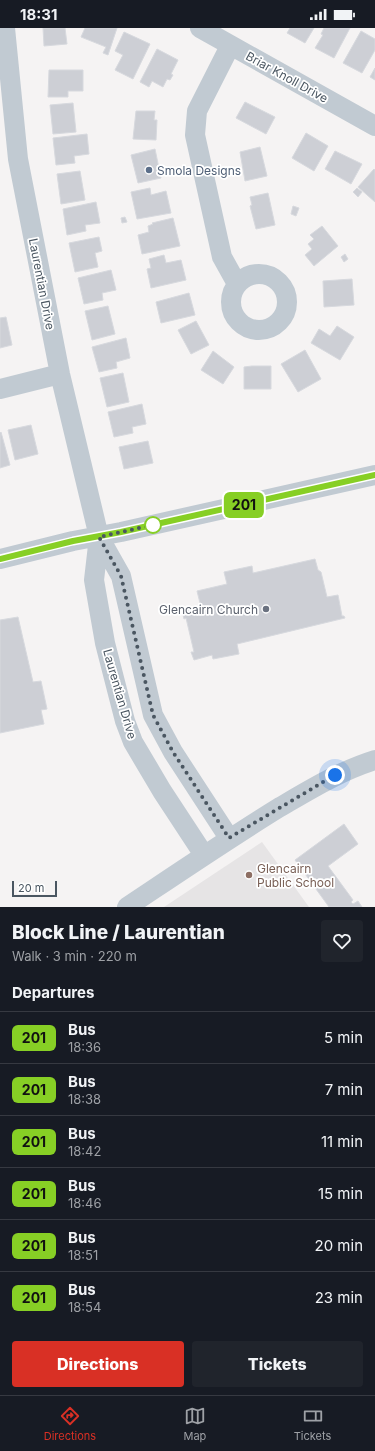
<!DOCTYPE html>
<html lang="en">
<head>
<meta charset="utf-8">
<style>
	body { margin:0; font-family:Inter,sans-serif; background:#20242c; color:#f1f3f6; height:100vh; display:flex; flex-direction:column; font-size:15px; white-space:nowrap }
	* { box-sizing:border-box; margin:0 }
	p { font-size:13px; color:#9ea1a6 }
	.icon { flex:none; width:22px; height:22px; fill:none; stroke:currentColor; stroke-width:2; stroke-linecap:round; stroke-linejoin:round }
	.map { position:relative; height:879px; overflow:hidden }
	.panel { display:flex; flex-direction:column; background:#171b24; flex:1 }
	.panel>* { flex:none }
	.badge { padding:0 8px; border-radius:6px; font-size:14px; line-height:26px }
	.scale { position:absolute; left:12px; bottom:10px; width:45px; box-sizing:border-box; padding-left:4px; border:2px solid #4a5661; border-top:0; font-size:11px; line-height:14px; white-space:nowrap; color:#4a5661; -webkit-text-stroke:3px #fff; paint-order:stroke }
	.you { position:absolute; width:20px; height:20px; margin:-10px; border:3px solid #fff; border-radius:50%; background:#1a73e8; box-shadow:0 0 0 6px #1a73e833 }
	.map>.badge { position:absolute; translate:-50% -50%; box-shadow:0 0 0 2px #fff }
	h2 { padding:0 12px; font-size:15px; line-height:36px }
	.round { display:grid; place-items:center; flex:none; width:42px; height:42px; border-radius:4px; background:#20242c }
	.head { display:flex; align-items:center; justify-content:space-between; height:68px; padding:0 12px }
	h1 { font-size:19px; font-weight:800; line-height:30px }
	.primary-button { display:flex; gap:8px; margin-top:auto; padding:8px 12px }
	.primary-button a { flex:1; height:46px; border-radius:4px; background:#d93025; color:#fff; font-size:16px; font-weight:800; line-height:46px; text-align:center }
	.primary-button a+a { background:#20242c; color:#f1f3f6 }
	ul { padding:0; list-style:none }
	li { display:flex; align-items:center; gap:12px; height:52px; padding:0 12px; border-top:1px solid #363941 }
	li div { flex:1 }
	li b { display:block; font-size:15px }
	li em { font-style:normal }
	li .badge { min-width:44px; font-weight:700; text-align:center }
	.status { display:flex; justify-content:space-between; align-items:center; height:28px; padding:0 20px; background:#171b24; direction:ltr }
	.status svg { height:11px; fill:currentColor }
	.dock { display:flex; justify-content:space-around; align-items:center; height:56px; border-top:1px solid #363941; background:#171b24; font-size:11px; color:#9ea1a6 }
	.dock a { display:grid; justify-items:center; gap:2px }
	.dock .selected { color:#d93025 }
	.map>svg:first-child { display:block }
</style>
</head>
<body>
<div class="status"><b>18:31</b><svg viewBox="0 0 49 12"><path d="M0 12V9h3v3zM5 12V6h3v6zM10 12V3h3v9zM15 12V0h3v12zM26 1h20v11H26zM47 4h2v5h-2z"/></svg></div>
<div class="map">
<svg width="375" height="879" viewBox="0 0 375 879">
	<rect width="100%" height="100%" fill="#f5f3f3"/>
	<path fill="#e6e4e5" d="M262,814l47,65h-145z"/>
	<path fill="#cdcfd5" stroke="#d7d9de" d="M43,0h22l2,16 -23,2z
		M85,0h32l-9,27 -5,-2 3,-6 -25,-10z
		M290,0h24l-9,15 -18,-10z
		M324,0h26l-16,30 -19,-10 8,-13 -2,-1z
		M361,3l14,8v11l-13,23 -19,-10z
		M124,4l26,12 -17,35 -18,-9 8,-15 -8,-4z
		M157,21l21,11 -7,14 2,1 -3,5 -3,-1 -4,8 -11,-6 -3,6 -9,-5z
		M375,40v12l-5,-3z
		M49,42h34v21h-15v6h-20z
		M245,74l30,15 -9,17 -30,-16z
		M73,75l3,29 -23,2 -3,-29z
		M136,83h19l-1,9h3l-1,20 -23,-1z
		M306,105l22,13 -14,25 -22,-13z
		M87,106l2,20 -15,2 1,7 -19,2 -3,-27z
		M260,119l7,29 -22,5 -5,-29z
		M155,121l6,29 -23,5 -7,-28z
		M335,123l27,13 -11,20 -26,-15z
		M374,141l1,1v32l-17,-15z
		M80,143l5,29 -24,4 -4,-30z
		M150,160l1,7 15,-4 5,22 -34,6 -6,-27z
		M357,160l5,4 -4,5 -5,-5z
		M268,165l7,32 -19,4 -6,-23 2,-1 -2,-8z
		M96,174l4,21 -15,2 1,6 -19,4 -4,-26z
		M293,178l6,2 -3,8 -5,-2z
		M125,189l2,5 -5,1 -1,-5z
		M173,190l7,28 -38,8 -4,-19 11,-3 -1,-6 5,-2 -1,-1z
		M322,198l16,20 -24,20 -9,-11 7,-6 -4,-5 6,-5 -4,-4z
		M99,209l3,14 -7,2 3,14 -23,5 -6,-29z
		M345,226l3,5 -4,3 -3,-5z
		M164,227l2,8 15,-3 5,20 -35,8 -4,-19 4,-1 -2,-9z
		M111,242l5,20 -14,3 1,7 -19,4 -6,-26z
		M352,251l2,26 -30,2 -1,-26z
		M189,265l6,22 -34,8 -5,-21z
		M108,278l7,28 -23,6 -7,-29z
		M6,289l6,28 -12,3v-30z
		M196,293l13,24 -18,9 -13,-24z
		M337,298l17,11 -14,23 -29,-17 8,-14 11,7z
		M126,310l4,20 -14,4 1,6 -18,4 -7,-25z
		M305,322l16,29 -23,13 -17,-28z
		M213,323l21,16 -11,17 -22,-14z
		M252,338h19v23h-27v-22z
		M123,345l6,29 -22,5 -7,-29z
		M142,376l4,20 -14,3 1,6 -19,4 -6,-25z
		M31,397l7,29 -23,6 -7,-30z
		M1,404l9,33 -10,3v-35z
		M148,413l5,22 -29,6 -5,-22z
		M315,531l3,11 3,2 6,25 11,-2 4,21h2l1,2 -108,26 2,10 -26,5 -1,-4 -18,5 -3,-8h3l-8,-34 -2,1 -2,-8 19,-4 -4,-16 30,-7 -3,-12 28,-6 1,7z
		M18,589l15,65 8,-1 6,28 -6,1 3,14 -44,9v-113z
		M344,796l14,20 -30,22 25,34 -2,2 2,2 5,-3 4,6h-33l-34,-47z"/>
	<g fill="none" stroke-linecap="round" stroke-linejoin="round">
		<path stroke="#c1cad2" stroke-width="20" d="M5,0l13,131 42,215 39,163 22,39 32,139 20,37 56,86
			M200,0l175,98
			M230,18l-33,65 -2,24 27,122 15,27
			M231 274a28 28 0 1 1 56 0a28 28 0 1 1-56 0Z
			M0,361l60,-15
			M99,509l-5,43 11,63 20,78 8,21 29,49 42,64
			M0,531l73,-18 48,-9 254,-57
			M127,879c51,-34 101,-68 153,-100 31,-18 60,-36 95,-47"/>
	</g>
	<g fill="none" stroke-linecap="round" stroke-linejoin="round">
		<defs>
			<path id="line" d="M0,531l73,-18 48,-9 254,-57"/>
		</defs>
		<use href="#line" stroke="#fff" stroke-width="9"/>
		<use href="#line" stroke="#87cf25" stroke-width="6"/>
		<path stroke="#4a5661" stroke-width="4" stroke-dasharray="0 7.2" d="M153,497l-54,12 22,39 32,139 20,37 56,86 106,-63"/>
	</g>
	<circle fill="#5c6f8a" stroke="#fff" stroke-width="1.5" cx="149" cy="142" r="4"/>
	<circle fill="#fff" stroke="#87cf25" stroke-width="2" cx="153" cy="497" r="8"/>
	<circle fill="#6b7280" stroke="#fff" stroke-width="1.5" cx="266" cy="581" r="4"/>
	<circle fill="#8d6e63" stroke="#fff" stroke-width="1.5" cx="249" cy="847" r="4"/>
	<g text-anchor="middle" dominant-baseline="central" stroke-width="3.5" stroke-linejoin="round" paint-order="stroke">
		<g font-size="12" fill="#4a5661" stroke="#fff">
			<text transform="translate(287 49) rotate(29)">Briar Knoll Drive</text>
			<text transform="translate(42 256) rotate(79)">Laurentian Drive</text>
			<text transform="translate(120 666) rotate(74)">Laurentian Drive</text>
		</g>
		<g font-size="12" fill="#4e5e75" stroke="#fff" text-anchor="start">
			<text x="157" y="142">Smola Designs</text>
		</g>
		<g font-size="12" fill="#5b616d" stroke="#fff" text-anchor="end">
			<text x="258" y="581">Glencairn Church</text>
		</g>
		<g font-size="12" fill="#785e54" stroke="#fff" text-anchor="start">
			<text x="257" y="840">Glencairn<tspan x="257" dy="14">Public School</tspan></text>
		</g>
	</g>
</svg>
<div class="scale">20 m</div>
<div class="you" style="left:335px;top:747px"></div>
<b class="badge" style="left:244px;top:477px;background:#87cf25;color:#111">201</b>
</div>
<section class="panel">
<div class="head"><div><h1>Block Line / Laurentian</h1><p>Walk · 3 min · 220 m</p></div><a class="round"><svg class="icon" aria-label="heart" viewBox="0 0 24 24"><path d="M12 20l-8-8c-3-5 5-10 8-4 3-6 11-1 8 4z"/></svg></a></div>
<h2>Departures</h2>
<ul>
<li><span class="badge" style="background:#87cf25;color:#111">201</span><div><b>Bus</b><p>18:36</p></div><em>5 min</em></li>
<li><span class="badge" style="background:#87cf25;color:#111">201</span><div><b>Bus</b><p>18:38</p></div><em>7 min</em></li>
<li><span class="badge" style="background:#87cf25;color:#111">201</span><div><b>Bus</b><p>18:42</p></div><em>11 min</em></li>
<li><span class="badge" style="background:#87cf25;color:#111">201</span><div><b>Bus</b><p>18:46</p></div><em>15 min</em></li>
<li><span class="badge" style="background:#87cf25;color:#111">201</span><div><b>Bus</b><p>18:51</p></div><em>20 min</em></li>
<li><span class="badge" style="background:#87cf25;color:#111">201</span><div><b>Bus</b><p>18:54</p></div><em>23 min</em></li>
</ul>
<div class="primary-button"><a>Directions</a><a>Tickets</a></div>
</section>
<nav class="dock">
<a class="selected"><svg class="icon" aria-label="directions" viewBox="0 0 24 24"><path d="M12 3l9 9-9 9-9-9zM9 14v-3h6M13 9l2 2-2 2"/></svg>Directions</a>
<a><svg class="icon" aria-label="map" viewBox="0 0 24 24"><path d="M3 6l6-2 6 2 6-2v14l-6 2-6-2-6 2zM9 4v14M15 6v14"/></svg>Map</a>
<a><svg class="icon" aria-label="tickets" viewBox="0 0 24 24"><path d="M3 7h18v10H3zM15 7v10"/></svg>Tickets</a>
</nav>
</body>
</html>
